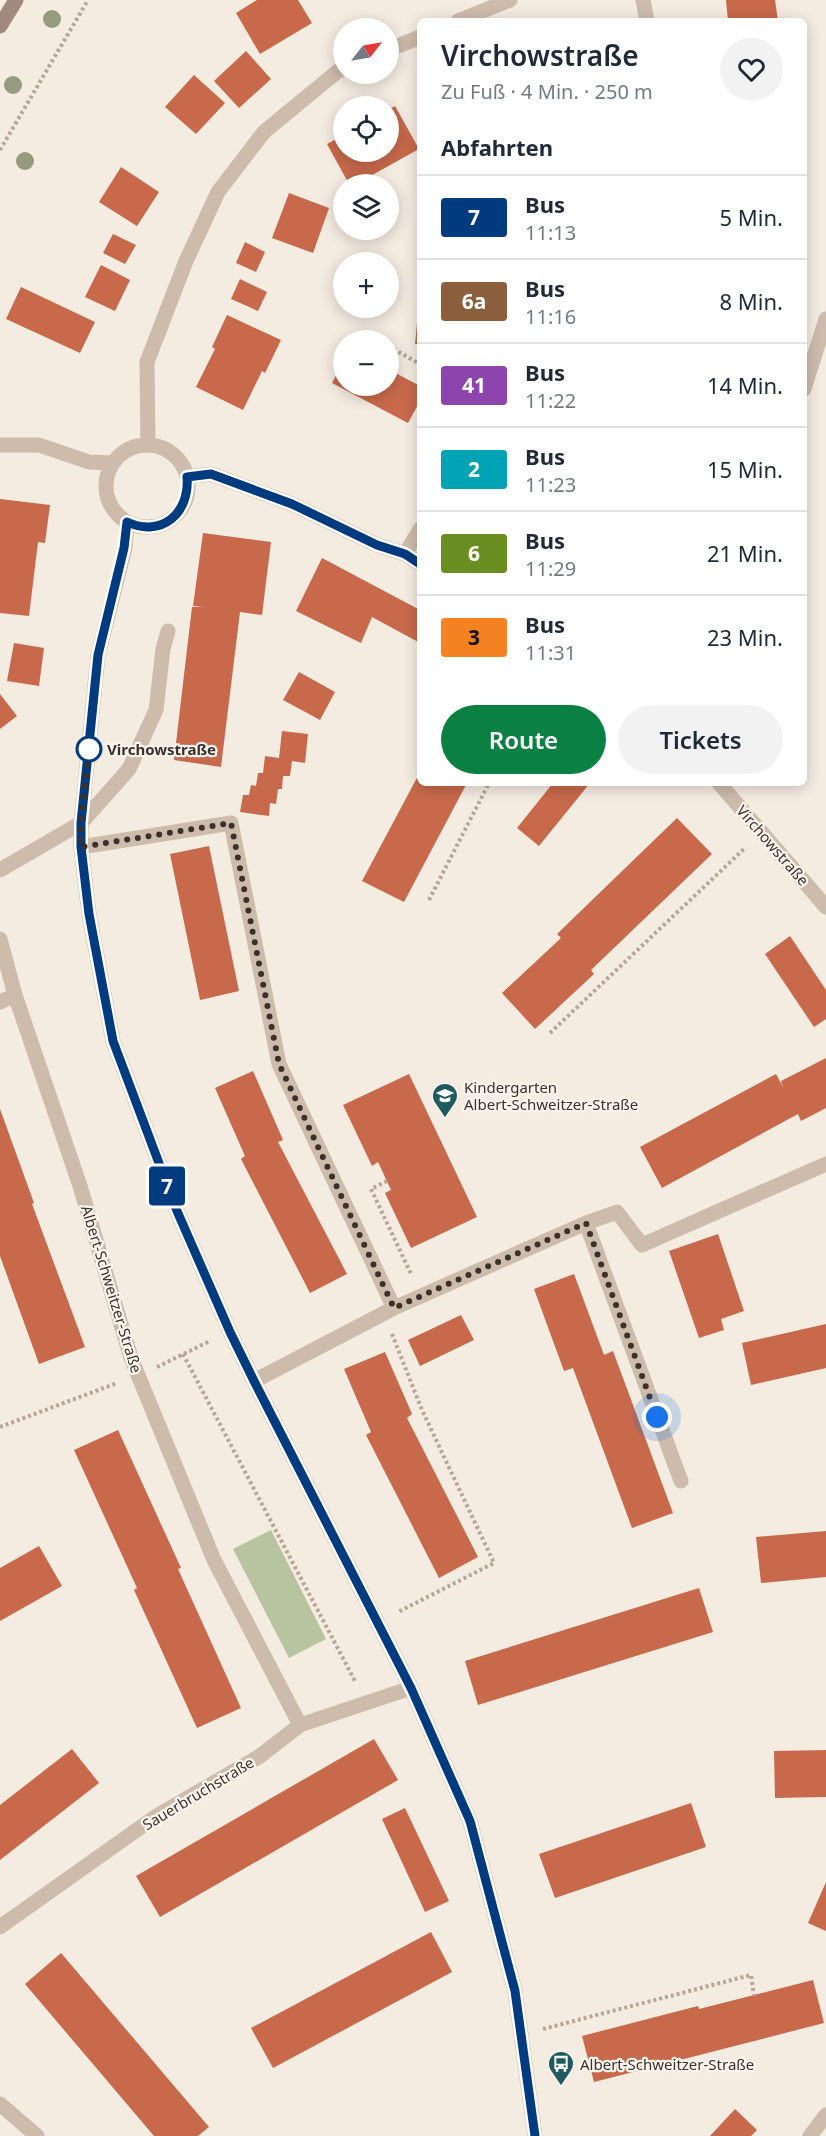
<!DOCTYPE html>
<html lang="de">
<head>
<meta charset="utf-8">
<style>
	body { margin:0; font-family:"Noto Sans",sans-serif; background:#f2f2f3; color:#1f2937; height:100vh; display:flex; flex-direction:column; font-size:22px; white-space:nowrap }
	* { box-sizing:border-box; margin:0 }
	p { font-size:20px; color:#747a83 }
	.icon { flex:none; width:33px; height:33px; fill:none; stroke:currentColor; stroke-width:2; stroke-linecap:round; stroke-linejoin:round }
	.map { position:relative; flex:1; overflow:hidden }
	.side { position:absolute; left:417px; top:18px; width:390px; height:768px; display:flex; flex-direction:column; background:#fff; border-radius:9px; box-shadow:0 3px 15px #0003 }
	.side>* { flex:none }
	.badge { padding:0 12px; border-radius:4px; font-size:21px; line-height:39px }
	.needle { width:39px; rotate:59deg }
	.buttons { position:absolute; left:333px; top:18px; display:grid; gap:12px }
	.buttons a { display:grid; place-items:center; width:66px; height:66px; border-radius:50%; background:#fff; box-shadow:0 3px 15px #0003; font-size:30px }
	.you { position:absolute; width:30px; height:30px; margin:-15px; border:4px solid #fff; border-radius:50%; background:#1a73e8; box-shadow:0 0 0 9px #1a73e833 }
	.map>.badge { position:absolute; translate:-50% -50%; box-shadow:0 0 0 3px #fff }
	h2 { padding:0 24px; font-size:22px; line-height:54px }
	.round { display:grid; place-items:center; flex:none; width:63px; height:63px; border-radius:32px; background:#f2f2f3 }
	.overview { display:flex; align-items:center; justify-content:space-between; height:102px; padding:0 24px }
	h1 { font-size:28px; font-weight:600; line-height:45px }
	.action { display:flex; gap:12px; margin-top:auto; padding:12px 24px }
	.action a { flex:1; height:69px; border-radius:36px; background:#0b8043; color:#fff; font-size:24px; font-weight:600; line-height:69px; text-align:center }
	.action a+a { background:#f2f2f3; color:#1f2937 }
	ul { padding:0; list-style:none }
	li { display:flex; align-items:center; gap:18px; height:84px; padding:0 24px; border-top:2px solid #e0e1e3 }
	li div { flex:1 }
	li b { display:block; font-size:22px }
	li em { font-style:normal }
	li .badge { min-width:66px; font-weight:700; text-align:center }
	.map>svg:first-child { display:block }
</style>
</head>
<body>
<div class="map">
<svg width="826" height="2136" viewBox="0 0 826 2136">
	<rect width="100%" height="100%" fill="#f4ebe1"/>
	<path fill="#b8c4a0" d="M271,1530l55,109 -37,19 -56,-109z"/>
	<path fill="#c8694b" d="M257,0h41l14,23 -52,31 -24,-41z
		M726,0h49l3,21h-50z
		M246,51l25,28 -32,29 -25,-27z
		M194,75l31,28 -29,31 -31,-27z
		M395,106l24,43 -63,35h-7l-22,-40 17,-9v17h44v-42z
		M121,167l38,25 -22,34 -38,-24z
		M289,193l40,15 -16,45 -41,-15z
		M113,234l23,11 -11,19 -22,-11z
		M245,242l20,10 -9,20 -20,-9z
		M101,265l29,15 -15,31 -30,-14z
		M240,279l27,13 -9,19 -27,-12z
		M21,287l74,35 -15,31 -74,-34z
		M418,312h2v32h-5z
		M227,315l54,25 -16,33 -3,-2 -19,39 -47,-23 19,-38 -3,-2z
		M344,360v26h44v-17l32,17v15l-12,22 -76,-40z
		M0,499l50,6 -5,38 -7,-1 -9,74 -29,-3z
		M203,533l68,9 -9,73 -22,-3 -19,155 -47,-7 18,-153h11l-10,-1z
		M322,558l98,52v33l-48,-26 -11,26 -65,-32z
		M14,643l30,5 -5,38 -32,-5z
		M299,672l36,20 -15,28 -37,-20z
		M0,694l17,22 -17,13z
		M282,731l26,3 -3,29 -13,-2 -2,15h-7l-1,13h-4l-2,15 -6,-1 -1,13 -29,-4 3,-17h6l2,-10 5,1 2,-13h5l2,-17 14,2z
		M420,772v11h47l-63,119 -42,-21z
		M553,783h37l-51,63 -22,-18z
		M677,818l35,36 -121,116 3,4 -59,55 -33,-36 59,-55 -4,-4z
		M209,846l30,145 -39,9 -30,-146z
		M790,936l36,54v29l-12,8 -49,-73z
		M826,1058v50l-25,13 -3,-7 -136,74 -22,-41 136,-73 7,13 -2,-6z
		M253,1071l30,69 -5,2 69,132 -37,19 -69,-134 4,-3 -30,-68z
		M409,1074l68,143 -66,31 -26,-55 6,-3 -13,-28 -6,4 -29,-61z
		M0,1109l34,94 -2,1 53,143 -46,17 -39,-108z
		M718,1234l26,77 -23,8 3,11 -25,8 -30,-87z
		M574,1274l30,81 9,-4 60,162 -41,15 -59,-160 -9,3 -30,-82z
		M461,1315l13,25 -54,26 -12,-26z
		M826,1324v44l-75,17 -9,-42z
		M385,1352l27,62 -5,4 71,139 -39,21 -73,-143 5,-3 -27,-63z
		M118,1430l63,138 -3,1 63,139 -44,20 -63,-138 3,-2 -63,-138z
		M826,1531v46l-65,6 -5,-46z
		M39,1546l23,40 -62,35v-53z
		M699,1588l14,44 -235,73 -13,-44z
		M374,1739l24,41 -238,137 -24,-41z
		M72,1749l27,34 -99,77v-55z
		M826,1750v47l-51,1 -1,-47z
		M691,1803l15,44 -151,51 -16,-44z
		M405,1808l44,93 -24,11 -43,-93z
		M826,1882v49l-18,-8z
		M431,1932l21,40 -179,96 -22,-40z
		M61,1953l148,174 -11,9h-44l-129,-152z
		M813,1980l11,43 -230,59 -12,-46 116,-30 1,3z
		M735,2109l22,21 -6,6h-41z"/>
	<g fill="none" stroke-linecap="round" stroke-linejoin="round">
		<path stroke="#b9a596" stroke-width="4" stroke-dasharray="3 3" stroke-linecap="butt" d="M0,150l88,-150
			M378,340h1
			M388,346l32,18
			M429,900l60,-117
			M550,1033l195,-185
			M387,1181l-16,8 41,87
			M392,1334l30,76 72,153 -96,49
			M183,1354l173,329
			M157,1367l53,-26
			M0,1427l117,-44
			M543,2029l208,-54 3,21"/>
		<path stroke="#cdbbac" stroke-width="15" d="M81,823l48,-54 27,-59 7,-61 5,-18
			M0,939l15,56 65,191 51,172 83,202 86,165
			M0,1002l15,-7"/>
		<path stroke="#cdbbac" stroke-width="15" d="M643,0l4,21
			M458,21l52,-21
			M388,50l32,-13
			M804,389l22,-70
			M106 486a41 41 0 1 1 82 0a41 41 0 1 1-82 0Z
			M0,445h39l50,17 24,1
			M148,445l-1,-83 39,-101 32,-69 46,-60 74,-61 6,-3
			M187,477l24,-3 81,30 85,41 28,9 15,10
			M127,522l-2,26 -27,107 -17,168v24l8,67 24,127 64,170 53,121 24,49 157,307 59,133 45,170 20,145
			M405,554l15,-25
			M719,783l107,124
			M81,847l150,-24 48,241 115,244
			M0,870l81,-47
			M586,1223l95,258
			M254,1381l140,-73 192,-85 31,-11 25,33 184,-81
			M0,1927l155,-110 105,-61 40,-31 111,-37
			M0,2104l37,32
			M810,2136l16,-21"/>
		<path stroke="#a18a7d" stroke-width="15" d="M0,26l16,-26"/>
	</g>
	<g fill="#969b7f">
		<circle cx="52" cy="19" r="9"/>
		<circle cx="13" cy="85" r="9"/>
		<circle cx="25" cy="161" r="9"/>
	</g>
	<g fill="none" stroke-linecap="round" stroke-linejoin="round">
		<defs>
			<path id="line" d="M420,564l-15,-10 -28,-9 -85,-41 -81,-30 -24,3c3,36 -25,61 -60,45l-3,26 -26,107 -17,168v24l8,67 24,127 64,170 53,121 24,49 157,307 59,133 45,170 20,145"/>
		</defs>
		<use href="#line" stroke="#fff" stroke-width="14"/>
		<use href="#line" stroke="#003b80" stroke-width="9"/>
		<path stroke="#3b302b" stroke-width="6" stroke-dasharray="0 10.8" d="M89,749v-3l-8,77v24l150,-24 48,241 115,244 192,-85 71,194"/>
	</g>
	<defs>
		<symbol id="school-pin" viewBox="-11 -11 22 30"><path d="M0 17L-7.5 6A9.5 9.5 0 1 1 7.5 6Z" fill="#1f5a5e" stroke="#fbf5ee"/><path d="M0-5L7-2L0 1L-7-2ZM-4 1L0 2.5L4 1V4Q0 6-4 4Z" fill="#fff"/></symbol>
		<symbol id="bus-pin" viewBox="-11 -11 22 30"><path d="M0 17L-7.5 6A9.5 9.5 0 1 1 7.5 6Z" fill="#1f5a5e" stroke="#fbf5ee"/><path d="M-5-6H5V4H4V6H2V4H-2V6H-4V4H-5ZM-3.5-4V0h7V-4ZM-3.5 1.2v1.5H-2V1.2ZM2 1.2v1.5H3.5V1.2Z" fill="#fff"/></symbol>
	</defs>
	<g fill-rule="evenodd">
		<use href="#school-pin" x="430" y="1081" width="30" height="40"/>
		<use href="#bus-pin" x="546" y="2049" width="30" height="40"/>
	</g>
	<circle fill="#fff" stroke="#003b80" stroke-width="3" cx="89" cy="749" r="12"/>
	<g text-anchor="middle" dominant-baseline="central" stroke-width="4.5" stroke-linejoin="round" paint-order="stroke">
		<g font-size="15" font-weight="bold" fill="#3b302b" stroke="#fbf5ee" text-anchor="start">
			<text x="107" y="749">Virchowstraße</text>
		</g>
		<g font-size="15" fill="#3b302b" stroke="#fbf5ee">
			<text transform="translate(773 845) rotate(49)">Virchowstraße</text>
			<text transform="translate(112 1289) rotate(73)">Albert-Schweitzer-Straße</text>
			<text transform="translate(198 1793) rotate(-31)">Sauerbruchstraße</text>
		</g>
		<g font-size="15" fill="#3b302b" stroke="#fbf5ee" text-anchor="start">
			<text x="464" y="1087">Kindergarten<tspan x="464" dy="17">Albert-Schweitzer-Straße</tspan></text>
			<text x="580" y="2064">Albert-Schweitzer-Straße</text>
		</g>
	</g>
</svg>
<div class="buttons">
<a><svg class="needle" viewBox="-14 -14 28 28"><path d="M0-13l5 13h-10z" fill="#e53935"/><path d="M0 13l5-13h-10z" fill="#747a83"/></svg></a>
<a><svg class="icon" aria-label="locate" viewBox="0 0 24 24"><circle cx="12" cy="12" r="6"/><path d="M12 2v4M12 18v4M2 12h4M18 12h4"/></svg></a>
<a><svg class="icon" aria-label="layers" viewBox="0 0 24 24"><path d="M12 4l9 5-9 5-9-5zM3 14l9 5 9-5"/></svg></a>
<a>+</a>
<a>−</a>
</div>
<div class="you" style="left:657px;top:1417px"></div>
<b class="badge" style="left:167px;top:1186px;background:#003b80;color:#fff">7</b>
<section class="side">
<div class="overview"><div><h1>Virchowstraße</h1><p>Zu Fuß · 4 Min. · 250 m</p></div><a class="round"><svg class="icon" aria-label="heart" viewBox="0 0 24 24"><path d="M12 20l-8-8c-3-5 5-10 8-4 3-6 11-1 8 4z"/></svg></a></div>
<h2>Abfahrten</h2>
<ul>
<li><span class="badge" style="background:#003b80;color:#fff">7</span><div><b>Bus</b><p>11:13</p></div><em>5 Min.</em></li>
<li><span class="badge" style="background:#8b5e3c;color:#fff">6a</span><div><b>Bus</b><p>11:16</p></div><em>8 Min.</em></li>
<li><span class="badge" style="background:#8e44ad;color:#fff">41</span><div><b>Bus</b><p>11:22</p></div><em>14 Min.</em></li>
<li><span class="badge" style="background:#00a3b4;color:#fff">2</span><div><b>Bus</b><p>11:23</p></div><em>15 Min.</em></li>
<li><span class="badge" style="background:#6b8e23;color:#fff">6</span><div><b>Bus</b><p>11:29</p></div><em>21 Min.</em></li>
<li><span class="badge" style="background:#f58220;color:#111">3</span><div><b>Bus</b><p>11:31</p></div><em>23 Min.</em></li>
</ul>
<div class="action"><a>Route</a><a>Tickets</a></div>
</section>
</div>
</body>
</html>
